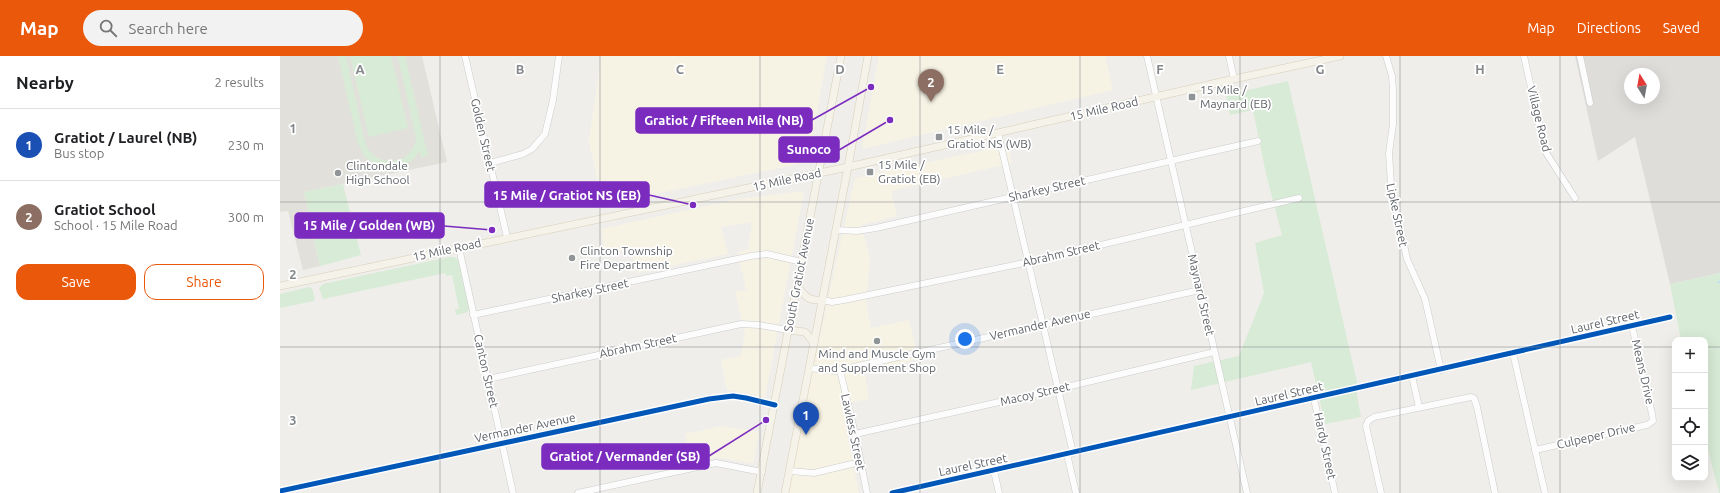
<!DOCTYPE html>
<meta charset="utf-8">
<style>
:root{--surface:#fff;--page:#f2f2f2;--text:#202124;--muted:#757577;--line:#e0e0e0;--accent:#ea580c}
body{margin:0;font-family:Ubuntu,sans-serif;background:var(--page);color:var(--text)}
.controls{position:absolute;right:12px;bottom:12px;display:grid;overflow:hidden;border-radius:8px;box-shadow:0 4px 16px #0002}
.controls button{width:36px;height:36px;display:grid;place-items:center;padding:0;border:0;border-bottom:1px solid var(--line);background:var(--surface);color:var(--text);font:20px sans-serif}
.compass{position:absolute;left:1344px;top:12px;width:36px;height:36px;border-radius:50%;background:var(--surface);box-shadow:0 4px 16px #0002;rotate:349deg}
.you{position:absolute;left:685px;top:283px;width:14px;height:14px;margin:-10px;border:3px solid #fff;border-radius:50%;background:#1a73e8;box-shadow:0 0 0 6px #1a73e833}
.badge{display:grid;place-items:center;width:26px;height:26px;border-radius:50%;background:var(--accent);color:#fff;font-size:13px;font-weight:700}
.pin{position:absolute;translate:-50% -33px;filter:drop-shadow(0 1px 2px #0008)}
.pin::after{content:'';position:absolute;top:21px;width:14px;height:12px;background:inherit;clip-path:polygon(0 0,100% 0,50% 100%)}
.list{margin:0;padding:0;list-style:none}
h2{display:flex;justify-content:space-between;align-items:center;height:52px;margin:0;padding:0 16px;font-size:17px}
h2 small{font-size:13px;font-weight:400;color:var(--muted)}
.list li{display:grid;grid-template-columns:26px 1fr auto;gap:12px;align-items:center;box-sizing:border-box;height:72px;padding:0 16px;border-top:1px solid var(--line)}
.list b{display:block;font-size:15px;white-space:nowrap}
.list p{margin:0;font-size:13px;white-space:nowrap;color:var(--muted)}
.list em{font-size:13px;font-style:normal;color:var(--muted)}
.actions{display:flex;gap:8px;padding:12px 16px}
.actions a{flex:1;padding:9px 0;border:1px solid var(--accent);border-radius:12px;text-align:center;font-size:14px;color:var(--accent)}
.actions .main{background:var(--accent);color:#fff}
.icon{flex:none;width:22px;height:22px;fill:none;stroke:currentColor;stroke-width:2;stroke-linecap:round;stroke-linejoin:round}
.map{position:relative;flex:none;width:1440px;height:437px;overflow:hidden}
header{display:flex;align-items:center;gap:24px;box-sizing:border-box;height:56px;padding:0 20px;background:var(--accent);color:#fff}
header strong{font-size:19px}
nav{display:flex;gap:22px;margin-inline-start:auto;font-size:14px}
.search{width:280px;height:36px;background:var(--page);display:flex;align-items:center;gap:10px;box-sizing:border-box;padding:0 14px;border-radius:22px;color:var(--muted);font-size:15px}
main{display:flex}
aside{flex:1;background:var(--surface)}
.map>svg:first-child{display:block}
.commercial{fill:#f7f3e4}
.industrial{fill:#dfddda;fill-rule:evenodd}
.education{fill:#e2e0da}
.green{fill:#d8ebd6}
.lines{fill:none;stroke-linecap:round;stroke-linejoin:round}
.stream{stroke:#bfe0f9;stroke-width:1.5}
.minor-casing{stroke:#cbcccc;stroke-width:7}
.major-casing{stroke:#d7ceb8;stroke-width:8}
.minor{stroke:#fdfcfc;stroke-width:6}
.major{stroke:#f4f2e9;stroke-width:7}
.cycleway-casing{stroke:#fff;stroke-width:8}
.cycleway{stroke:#0057b8;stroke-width:5}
.grid{fill:none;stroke:#84888a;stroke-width:1;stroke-opacity:0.55}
.poi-dot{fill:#919496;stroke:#fff;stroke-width:1.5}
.labels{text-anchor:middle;stroke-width:3.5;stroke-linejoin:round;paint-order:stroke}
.poi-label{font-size:12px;fill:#5f6368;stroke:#fff;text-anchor:start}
.street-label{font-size:12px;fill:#5f6368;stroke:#fff}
.grid-label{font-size:13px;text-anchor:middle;font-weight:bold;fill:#84888a;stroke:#fff;stroke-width:3.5;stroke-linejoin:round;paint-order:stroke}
.leader{fill:none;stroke:#7b2cbf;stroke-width:1.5}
.callout-dot{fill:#7b2cbf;stroke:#fff;stroke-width:1.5}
.callout{fill:#7b2cbf;stroke:#7b2cbf;stroke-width:1.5}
.callout-label{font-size:13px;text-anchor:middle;font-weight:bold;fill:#fff}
</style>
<header>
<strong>Map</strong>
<div class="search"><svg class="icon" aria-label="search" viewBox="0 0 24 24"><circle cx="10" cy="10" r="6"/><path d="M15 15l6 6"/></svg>Search here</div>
<nav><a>Map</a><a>Directions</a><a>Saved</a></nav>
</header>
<main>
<aside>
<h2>Nearby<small>2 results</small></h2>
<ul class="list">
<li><span class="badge" style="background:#1a4fb4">1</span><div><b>Gratiot / Laurel (NB)</b><p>Bus stop</p></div><em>230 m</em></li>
<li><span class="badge" style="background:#8d6e63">2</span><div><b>Gratiot School</b><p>School · 15 Mile Road</p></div><em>300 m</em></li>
</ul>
<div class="actions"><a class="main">Save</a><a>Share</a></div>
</aside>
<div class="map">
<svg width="1440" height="437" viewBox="0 0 1440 437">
<rect width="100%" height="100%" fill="#efeeea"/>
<g class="commercial">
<polygon points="321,0 547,0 528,106 323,149 309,85"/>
<polygon points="599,0 825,0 833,34 582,93"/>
<polygon points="728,89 732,107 611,135 617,160 581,169 590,202 586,248 591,272 629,264 638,303 584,316 589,343 561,348 579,437 505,437 575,122"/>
<polygon points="524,135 485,341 447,334 441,304 461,300 465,277 455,236 466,234 458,196 468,194 472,166 441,171 448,198 357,217 351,193 325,198 321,173 459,143"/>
<polygon points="442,370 479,376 473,408 437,401 412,407 405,378"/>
</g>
<path class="industrial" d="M 1295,0 L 1440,0 L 1440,217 L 1390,228 L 1355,81 L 1318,105 ZM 1350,18 L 1374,18 L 1374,42 L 1350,42 Z"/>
<polygon class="education" points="0,0 142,0 167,106 24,136 40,210 23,214 8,155 0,156"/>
<g class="green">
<path d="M 58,0 L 66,0 L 85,86 C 94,113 131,111 136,83 L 118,0 L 125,0 L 148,100 L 141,101 L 139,95 L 135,102 L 127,108 L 112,113 L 97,110 L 85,101 L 78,88 Z"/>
<polygon points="70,0 111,0 128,72 89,81"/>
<polygon points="1008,25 1077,326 1077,340 1081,361 1045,368 1031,306 911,334 914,310 959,300 984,237 975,187 1002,179 986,118 973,54 950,59 946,39"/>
<polygon points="63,128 81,199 40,210 24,136"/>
<polygon points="169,201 174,201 179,205 190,254 185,257 176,259 175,253 179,253 172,219 166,220 165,217 43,243 39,232 43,228"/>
<polygon points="1440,217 1440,437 1439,437 1425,382 1425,284 1401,284 1390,228"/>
<polygon points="29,231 32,232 35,243 34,245 0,252 0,238"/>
</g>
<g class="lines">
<polyline class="stream" points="1438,226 1440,226"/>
<g class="minor-casing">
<g id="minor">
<polyline points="185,0 227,181"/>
<polyline points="867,0 967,437"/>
<polyline points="949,0 954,23"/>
<polyline points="1106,0 1112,20 1113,34 1113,68 1109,97 1111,129 1127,203 1145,243 1161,314"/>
<polyline points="1244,0 1265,95 1295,142"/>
<polyline points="1300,0 1310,47"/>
<polyline points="718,77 793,397"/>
<polyline points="210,107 243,98 252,93 265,78 273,44 279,0"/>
<polyline points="556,174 577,175 596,172 978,85"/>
<polyline points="179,192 233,437"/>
<polyline points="543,244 552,246 564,244 749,206 1019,142"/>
<polyline points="193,259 471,200 487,198 522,206"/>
<polyline points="1233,297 1265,437"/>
<polyline points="529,312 555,315 560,314 920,234"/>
<polyline points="560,314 575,378 587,437"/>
<polyline points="1132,320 1139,351"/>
<polyline points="208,323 461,268 479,269 508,274"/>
<polyline points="1034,343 1055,437"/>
<polyline points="575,378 778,333 934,296"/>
<polyline points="1255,394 1367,369 1373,365 1372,358 1352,270"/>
<polyline points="787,398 796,437"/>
<polyline points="510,415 534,417 580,406"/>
<polyline points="714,415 719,437"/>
<polyline points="0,435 429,343 453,340 466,342 495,349"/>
<polyline points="298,437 436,407 482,416"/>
<polyline points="612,437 1390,261"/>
<polyline points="1101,437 1086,370 1088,365 1094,361 1191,341 1194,342 1197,351 1215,437"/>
</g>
</g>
<g class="major-casing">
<g id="major">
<polyline points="0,230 568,111 954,23 1060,0"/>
<path d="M 517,230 C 526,241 528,245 543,244"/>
<polyline points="508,274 525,276 534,287"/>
<polyline points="477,437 561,0"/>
<polyline points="505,437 568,111 588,0"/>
</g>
</g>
<use href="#minor" class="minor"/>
<use href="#major" class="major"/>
<g class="cycleway-casing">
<g id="cycleway">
<polyline points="0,435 429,343 453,340 466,342 495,349"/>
<polyline points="612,437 1390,261"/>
</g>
</g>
<use href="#cycleway" class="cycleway"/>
</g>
<path class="grid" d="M 160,0 L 160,437M 320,0 L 320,437M 480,0 L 480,437M 640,0 L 640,437M 800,0 L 800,437M 960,0 L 960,437M 1120,0 L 1120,437M 1280,0 L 1280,437M 0,146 L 1440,146M 0,291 L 1395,291M 1425,291 L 1440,291"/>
<g class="poi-dot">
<rect x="908" y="37" width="8" height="8" rx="2"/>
<rect x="655" y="77" width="8" height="8" rx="2"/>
<rect x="586" y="112" width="8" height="8" rx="2"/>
<circle cx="58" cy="117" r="4"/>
<circle cx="292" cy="202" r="4"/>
<circle cx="597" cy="285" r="4"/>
</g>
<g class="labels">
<g class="poi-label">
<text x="920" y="38">15 Mile /<tspan x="920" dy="14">Maynard (EB)</tspan></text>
<text x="667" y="78">15 Mile /<tspan x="667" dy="14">Gratiot NS (WB)</tspan></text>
<text x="598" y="113">15 Mile /<tspan x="598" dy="14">Gratiot (EB)</tspan></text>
<text x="66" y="114">Clintondale<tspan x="66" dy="14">High School</tspan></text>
<text x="300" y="199">Clinton Township<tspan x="300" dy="14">Fire Department</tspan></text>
<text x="597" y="302" text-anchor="middle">Mind and Muscle Gym<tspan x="597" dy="14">and Supplement Shop</tspan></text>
</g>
<g class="street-label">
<text transform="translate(824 53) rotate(-13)" y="4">15 Mile Road</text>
<text transform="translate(1259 63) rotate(76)" y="4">Village Road</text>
<text transform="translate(203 79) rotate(77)" y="4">Golden Street</text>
<text transform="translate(507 124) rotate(-12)" y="4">15 Mile Road</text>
<text transform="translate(767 133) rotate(-13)" y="4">Sharkey Street</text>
<text transform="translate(1117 159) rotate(78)" y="4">Lipke Street</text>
<text transform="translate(167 194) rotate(-12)" y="4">15 Mile Road</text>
<text transform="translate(781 198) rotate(-13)" y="4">Abrahm Street</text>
<text transform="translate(519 219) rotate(-79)" y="4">South Gratiot Avenue</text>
<text transform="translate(310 235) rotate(-12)" y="4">Sharkey Street</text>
<text transform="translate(921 239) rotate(77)" y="4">Maynard Street</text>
<text transform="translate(1325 266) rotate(-13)" y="4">Laurel Street</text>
<text transform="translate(760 269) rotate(-13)" y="4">Vermander Avenue</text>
<text transform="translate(358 290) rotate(-12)" y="4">Abrahm Street</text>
<text transform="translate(206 315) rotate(77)" y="4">Canton Street</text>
<text transform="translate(1363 316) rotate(77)" y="4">Means Drive</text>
<text transform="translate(755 338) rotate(-13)" y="4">Macoy Street</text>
<text transform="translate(1009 338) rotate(-13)" y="4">Laurel Street</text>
<text transform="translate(245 372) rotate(-12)" y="4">Vermander Avenue</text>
<text transform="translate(573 376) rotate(78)" y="4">Lawless Street</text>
<text transform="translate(1316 380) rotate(-13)" y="4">Culpeper Drive</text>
<text transform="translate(1045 390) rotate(78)" y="4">Hardy Street</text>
<text transform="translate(693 409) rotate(-12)" y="4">Laurel Street</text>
</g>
</g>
<g class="grid-label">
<text x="80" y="18">A</text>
<text x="240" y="18">B</text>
<text x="400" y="18">C</text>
<text x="560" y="18">D</text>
<text x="720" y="18">E</text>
<text x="880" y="18">F</text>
<text x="1040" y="18">G</text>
<text x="1200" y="18">H</text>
<text x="13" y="77">1</text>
<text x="13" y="223">2</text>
<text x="13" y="369">3</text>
</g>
<path class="leader" d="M591 31L532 64M610 64L559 94M413 149L369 139M212 174L164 170M486 364L429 400"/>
<g class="callout-dot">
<circle cx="591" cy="31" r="4"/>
<circle cx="610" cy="64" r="4"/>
<circle cx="413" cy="149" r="4"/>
<circle cx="212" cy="174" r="4"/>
<circle cx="486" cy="364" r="4"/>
</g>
<g class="callout">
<rect x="356" y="52" width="176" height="25" rx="4"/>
<rect x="499" y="81" width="60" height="25" rx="4"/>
<rect x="205" y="126" width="164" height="25" rx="4"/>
<rect x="15" y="157" width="149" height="25" rx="4"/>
<rect x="262" y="388" width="167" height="25" rx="4"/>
</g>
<g class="callout-label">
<text x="444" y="69">Gratiot / Fifteen Mile (NB)</text>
<text x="529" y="98">Sunoco</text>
<text x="287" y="144">15 Mile / Gratiot NS (EB)</text>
<text x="89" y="174">15 Mile / Golden (WB)</text>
<text x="345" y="405">Gratiot / Vermander (SB)</text>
</g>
</svg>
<div class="controls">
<button>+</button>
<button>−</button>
<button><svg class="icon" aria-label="locate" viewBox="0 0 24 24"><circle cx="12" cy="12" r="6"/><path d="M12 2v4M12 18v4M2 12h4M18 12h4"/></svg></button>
<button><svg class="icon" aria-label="layers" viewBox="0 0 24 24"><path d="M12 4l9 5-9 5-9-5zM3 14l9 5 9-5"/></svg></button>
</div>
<svg class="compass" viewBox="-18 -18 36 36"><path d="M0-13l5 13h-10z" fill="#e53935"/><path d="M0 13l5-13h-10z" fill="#757577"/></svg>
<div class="you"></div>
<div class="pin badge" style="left:526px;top:379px;background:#1a4fb4">1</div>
<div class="pin badge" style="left:651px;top:46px;background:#8d6e63">2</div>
</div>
</main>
